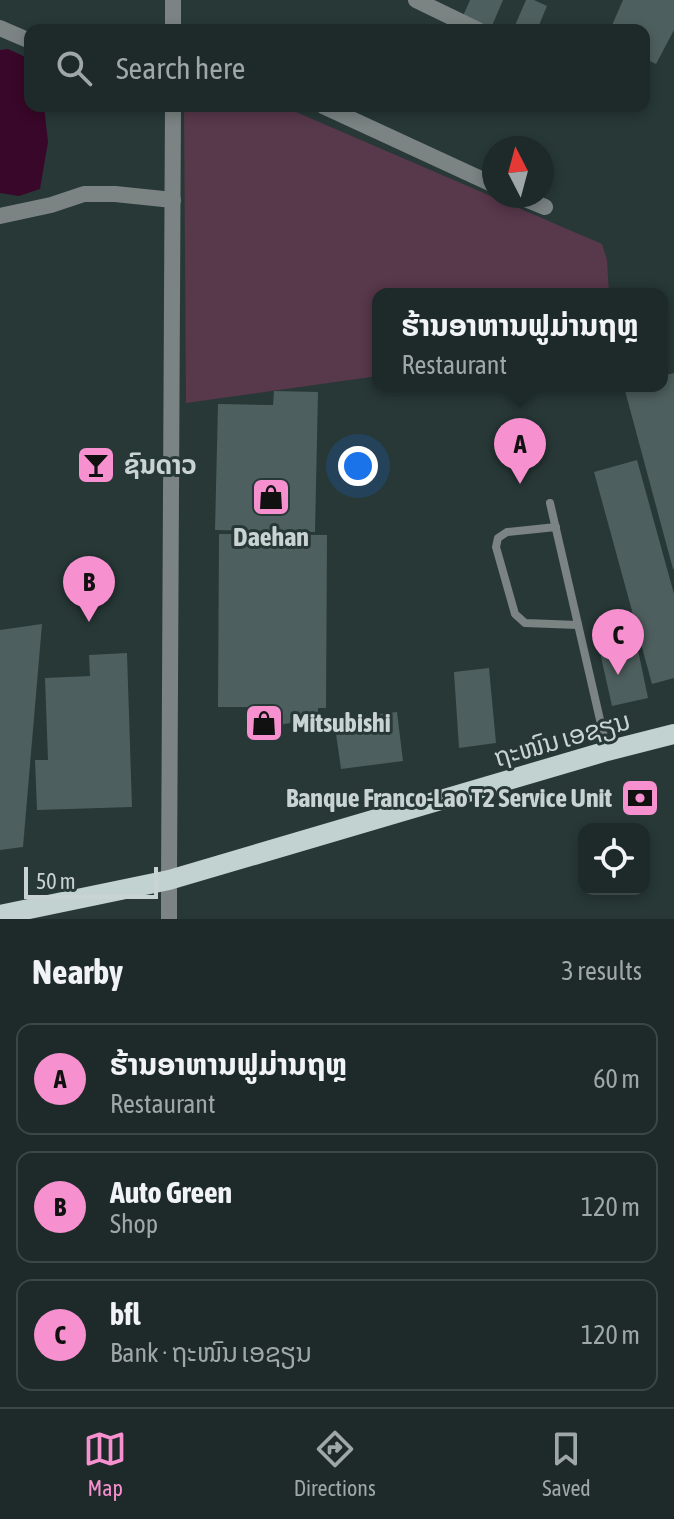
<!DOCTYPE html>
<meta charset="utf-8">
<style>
:root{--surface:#1d2a29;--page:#2a3635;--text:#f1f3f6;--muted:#a0a7a8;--line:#3b4646;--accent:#f790ce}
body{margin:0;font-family:"Asap Condensed","Noto Sans Lao",sans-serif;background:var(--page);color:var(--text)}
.controls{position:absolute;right:24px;bottom:24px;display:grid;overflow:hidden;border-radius:16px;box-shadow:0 4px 12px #0003}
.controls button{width:72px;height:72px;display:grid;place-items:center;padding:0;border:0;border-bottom:2px solid var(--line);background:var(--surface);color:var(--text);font:40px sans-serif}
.compass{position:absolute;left:482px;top:136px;width:72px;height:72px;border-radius:50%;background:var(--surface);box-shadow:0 4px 12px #0003;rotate:354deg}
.scale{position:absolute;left:24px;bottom:20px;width:134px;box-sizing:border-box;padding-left:8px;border:4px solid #c9d3d3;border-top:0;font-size:22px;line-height:28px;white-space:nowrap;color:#c9d3d3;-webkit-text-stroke:6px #273837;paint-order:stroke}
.you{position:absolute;left:358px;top:466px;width:28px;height:28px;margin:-20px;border:6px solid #fff;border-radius:50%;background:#1a73e8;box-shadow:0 0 0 12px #1a73e833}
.badge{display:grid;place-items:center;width:52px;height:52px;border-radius:50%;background:var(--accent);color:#111;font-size:26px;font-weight:700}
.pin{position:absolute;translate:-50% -66px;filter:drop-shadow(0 2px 4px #0008)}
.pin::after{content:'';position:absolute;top:42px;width:28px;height:24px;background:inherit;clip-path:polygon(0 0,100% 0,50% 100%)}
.popup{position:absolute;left:372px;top:288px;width:296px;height:104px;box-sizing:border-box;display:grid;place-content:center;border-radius:16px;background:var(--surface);filter:drop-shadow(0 2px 6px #0005);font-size:26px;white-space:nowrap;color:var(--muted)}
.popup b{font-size:30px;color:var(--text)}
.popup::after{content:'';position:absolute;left:50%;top:100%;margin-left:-16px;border:16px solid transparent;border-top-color:var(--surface)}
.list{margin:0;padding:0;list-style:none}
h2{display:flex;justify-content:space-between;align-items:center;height:104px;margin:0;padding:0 32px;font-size:34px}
h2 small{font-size:26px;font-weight:400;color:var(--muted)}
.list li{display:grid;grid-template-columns:52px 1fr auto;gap:24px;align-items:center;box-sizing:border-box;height:112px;margin:0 16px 16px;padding:0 16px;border:2px solid var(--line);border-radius:16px}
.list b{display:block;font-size:30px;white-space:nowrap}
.list p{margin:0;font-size:26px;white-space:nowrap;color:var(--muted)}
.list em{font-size:26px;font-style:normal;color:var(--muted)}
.icon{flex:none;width:44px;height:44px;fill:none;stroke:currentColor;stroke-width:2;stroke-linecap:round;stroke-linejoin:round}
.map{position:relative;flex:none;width:674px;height:919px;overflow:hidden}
.search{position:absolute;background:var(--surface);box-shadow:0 4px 12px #0003;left:24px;right:24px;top:24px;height:88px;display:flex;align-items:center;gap:20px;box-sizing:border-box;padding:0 28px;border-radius:16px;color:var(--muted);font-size:30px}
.sheet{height:488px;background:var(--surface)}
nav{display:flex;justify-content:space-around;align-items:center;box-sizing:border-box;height:112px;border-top:2px solid var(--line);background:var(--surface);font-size:22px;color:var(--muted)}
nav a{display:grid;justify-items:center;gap:4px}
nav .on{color:var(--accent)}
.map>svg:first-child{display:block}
.green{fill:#58384b}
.water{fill:#390729}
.building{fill:#4d5f5e}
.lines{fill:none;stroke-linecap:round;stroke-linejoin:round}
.service{stroke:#7b8383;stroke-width:8}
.minor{stroke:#7b8383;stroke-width:16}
.tertiary{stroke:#7b8383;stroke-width:16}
.primary{stroke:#c1d2d1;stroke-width:20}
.labels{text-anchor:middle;stroke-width:6;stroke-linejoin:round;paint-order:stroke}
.poi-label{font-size:26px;font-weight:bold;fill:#c9d3d3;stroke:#273837;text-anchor:start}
.street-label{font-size:26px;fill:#c9d3d3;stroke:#273837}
</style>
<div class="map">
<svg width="674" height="919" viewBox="0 0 674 919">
<rect width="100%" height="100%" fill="#273837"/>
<polygon class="green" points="184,106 282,106 602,244 607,260 609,294 378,294 378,376 186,403"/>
<polygon class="water" points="8,49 30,59 30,106 44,106 48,142 40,189 19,196 0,193 0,50"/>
<g class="building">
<polygon points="470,0 503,0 491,28 463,16"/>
<polygon points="526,0 534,0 547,6 537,30 513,30"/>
<polygon points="623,0 674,0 674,30 656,64 644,58 644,30 610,30"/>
<polygon points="674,373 674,569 673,569 624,387 662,386 662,376"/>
<polygon points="274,391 318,392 315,532 215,530 218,404 273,405"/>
<polygon points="637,460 674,594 674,678 652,684 594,472"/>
<polygon points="219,534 327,535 326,708 318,708 318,718 251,730 249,707 218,707"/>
<polygon points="42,624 23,847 0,850 0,630"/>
<polygon points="634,631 648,698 612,706 597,639"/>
<polygon points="127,653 132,807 37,810 35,760 48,760 45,678 90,676 89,655"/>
<polygon points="489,668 496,743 459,748 454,672"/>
<polygon points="397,712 403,761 341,769 334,720"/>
</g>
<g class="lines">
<g class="service">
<polyline points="550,503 607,750"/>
<polyline points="556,527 507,532 498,538 496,547 515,614 525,623 578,625"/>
</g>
<g class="minor">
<polyline points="416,0 478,30"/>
<polyline points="0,28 30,41"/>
<polyline points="323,106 494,185"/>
<polyline points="518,196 545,207"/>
<polyline points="0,216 51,205 84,194 115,194 173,200"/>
<polyline points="169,919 169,880"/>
</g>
<g class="tertiary">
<polyline points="173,30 173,0"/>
<polyline points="169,880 173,106"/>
</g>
<polyline class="primary" points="0,915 169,880 607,751 674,734"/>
</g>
<defs>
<g id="bar-square" transform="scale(2)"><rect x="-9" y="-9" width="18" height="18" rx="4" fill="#f790ce" stroke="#273837"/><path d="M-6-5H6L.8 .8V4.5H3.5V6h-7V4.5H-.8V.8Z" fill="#111"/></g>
<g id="shop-square" transform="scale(2)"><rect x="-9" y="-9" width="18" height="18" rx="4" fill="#f790ce" stroke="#273837"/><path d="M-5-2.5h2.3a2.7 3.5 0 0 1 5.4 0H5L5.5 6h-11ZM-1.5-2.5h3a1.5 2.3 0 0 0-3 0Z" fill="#111"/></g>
<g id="bank-square" transform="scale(2)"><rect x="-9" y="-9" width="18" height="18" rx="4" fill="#f790ce" stroke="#273837"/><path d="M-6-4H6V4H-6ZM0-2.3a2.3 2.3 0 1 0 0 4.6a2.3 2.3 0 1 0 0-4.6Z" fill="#111"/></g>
</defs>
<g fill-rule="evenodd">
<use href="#bar-square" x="96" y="465"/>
<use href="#shop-square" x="271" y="497"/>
<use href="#shop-square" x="264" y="723"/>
<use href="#bank-square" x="640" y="798"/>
</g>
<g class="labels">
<g class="poi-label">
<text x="124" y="474">ຊົນດາວ</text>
<text x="271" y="546" text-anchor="middle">Daehan</text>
<text x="292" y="732">Mitsubishi</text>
<text x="612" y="807" text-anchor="end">Banque Franco-Lao T2 Service Unit</text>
</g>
<g class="street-label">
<text transform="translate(562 739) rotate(-16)" y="9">ຖະໜົນ ເອຊຽນ</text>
</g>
</g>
</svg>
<div class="controls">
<button><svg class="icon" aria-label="locate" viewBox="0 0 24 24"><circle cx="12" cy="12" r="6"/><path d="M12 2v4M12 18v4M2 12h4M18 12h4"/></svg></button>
</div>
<svg class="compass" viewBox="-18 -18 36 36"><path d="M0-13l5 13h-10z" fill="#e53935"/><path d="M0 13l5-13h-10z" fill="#a0a7a8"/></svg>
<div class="scale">50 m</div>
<div class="you"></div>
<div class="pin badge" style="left:520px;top:484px">A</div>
<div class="popup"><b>ຮ້ານອາຫານຟູມ່ານຖຫຼ</b>Restaurant</div>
<div class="pin badge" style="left:89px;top:622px">B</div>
<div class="pin badge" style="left:618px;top:675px">C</div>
<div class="search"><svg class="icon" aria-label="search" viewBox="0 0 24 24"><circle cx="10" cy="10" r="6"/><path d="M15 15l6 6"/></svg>Search here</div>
</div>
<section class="sheet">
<h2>Nearby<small>3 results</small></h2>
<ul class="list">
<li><span class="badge">A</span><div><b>ຮ້ານອາຫານຟູມ່ານຖຫຼ</b><p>Restaurant</p></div><em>60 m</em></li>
<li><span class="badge">B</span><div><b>Auto Green</b><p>Shop</p></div><em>120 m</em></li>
<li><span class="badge">C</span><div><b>bfl</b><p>Bank · ຖະໜົນ ເອຊຽນ</p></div><em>120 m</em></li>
</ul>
</section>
<nav>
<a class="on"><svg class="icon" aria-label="map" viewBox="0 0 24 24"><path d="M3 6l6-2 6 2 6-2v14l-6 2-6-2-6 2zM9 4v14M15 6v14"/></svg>Map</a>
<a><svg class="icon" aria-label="directions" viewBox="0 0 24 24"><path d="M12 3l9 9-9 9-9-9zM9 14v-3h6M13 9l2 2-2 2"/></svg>Directions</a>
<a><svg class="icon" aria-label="saved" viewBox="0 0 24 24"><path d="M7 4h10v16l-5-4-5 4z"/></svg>Saved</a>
</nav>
